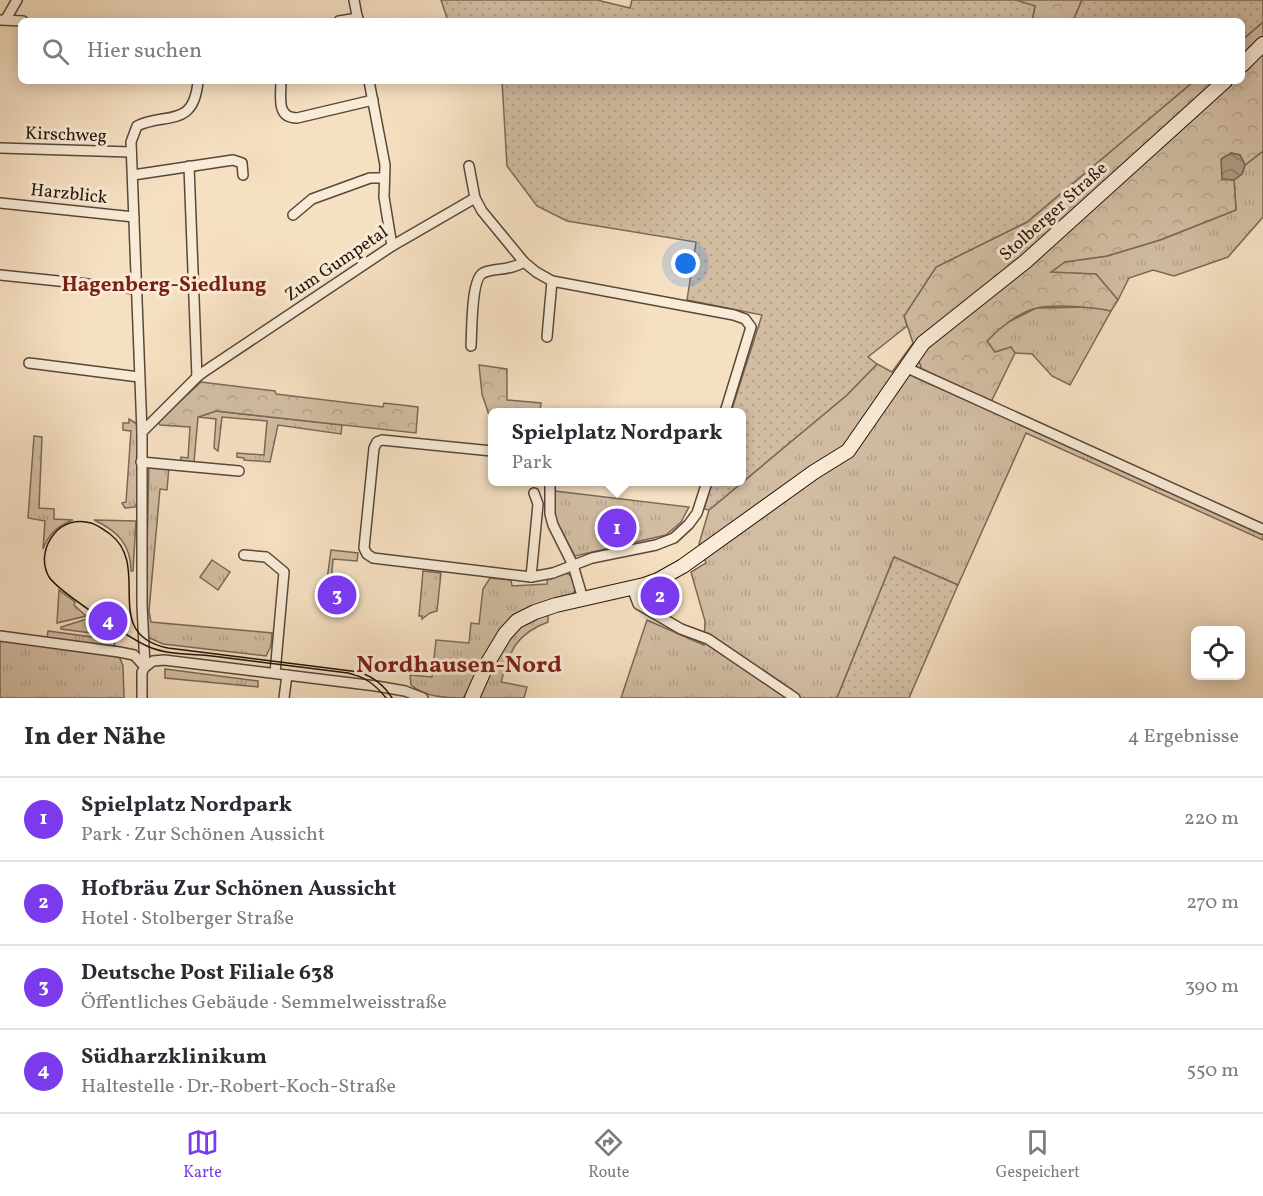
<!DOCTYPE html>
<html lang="de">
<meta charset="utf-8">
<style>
:root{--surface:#fff;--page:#f7f7f7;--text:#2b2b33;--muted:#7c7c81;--line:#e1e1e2;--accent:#7c3aed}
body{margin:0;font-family:Vollkorn,serif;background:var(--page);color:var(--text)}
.controls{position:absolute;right:18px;bottom:18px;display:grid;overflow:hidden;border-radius:9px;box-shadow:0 3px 15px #0003}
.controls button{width:54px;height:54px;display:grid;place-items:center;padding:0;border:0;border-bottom:2px solid var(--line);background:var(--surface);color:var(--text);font:30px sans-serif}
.you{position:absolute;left:686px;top:264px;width:21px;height:21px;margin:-15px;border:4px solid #fff;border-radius:50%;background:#1a73e8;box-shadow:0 0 0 9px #1a73e833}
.badge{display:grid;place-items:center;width:39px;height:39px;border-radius:50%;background:var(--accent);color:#fff;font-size:20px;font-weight:700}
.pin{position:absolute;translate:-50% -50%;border:3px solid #fff;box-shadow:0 2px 6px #0006}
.popup{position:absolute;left:488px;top:408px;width:258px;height:78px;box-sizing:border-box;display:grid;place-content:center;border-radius:9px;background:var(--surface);filter:drop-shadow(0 2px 4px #0005);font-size:20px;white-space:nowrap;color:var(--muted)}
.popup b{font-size:22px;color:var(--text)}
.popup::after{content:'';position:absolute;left:50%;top:100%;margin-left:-12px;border:12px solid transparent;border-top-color:var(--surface)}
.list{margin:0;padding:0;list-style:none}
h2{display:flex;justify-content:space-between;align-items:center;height:78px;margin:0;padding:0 24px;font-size:26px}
h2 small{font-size:20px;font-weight:400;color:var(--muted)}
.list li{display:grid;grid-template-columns:39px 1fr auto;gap:18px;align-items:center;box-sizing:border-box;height:84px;padding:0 24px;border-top:2px solid var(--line)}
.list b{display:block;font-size:22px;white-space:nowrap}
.list p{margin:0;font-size:20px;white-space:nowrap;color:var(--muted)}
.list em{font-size:20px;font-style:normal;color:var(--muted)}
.icon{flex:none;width:33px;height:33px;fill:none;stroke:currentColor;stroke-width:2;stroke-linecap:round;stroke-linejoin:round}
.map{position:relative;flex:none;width:1263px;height:698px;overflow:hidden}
.search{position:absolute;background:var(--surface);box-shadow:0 3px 15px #0003;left:18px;right:18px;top:18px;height:66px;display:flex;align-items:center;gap:15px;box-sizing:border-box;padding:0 21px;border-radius:9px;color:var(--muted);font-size:22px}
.sheet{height:414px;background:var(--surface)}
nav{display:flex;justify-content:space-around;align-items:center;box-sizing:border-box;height:84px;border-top:2px solid var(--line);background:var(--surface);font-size:16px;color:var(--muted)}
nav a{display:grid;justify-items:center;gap:3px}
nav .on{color:var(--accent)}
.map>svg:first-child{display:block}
.grass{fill:url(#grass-tufts);stroke:#7a6957;stroke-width:1.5}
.forest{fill:url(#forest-crowns);stroke:#7a6957;stroke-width:1.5}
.garden{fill:url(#garden-dots);stroke:#7a6957;stroke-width:1.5}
.water{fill:url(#water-waves);stroke:#766554;stroke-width:1.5}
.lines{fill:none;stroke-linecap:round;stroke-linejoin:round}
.minor-casing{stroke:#584839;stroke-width:12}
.secondary-casing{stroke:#23150b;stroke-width:16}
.minor{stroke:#f9ebd7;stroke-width:9}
.secondary{stroke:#f9ebd7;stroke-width:14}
.tram{stroke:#23150b;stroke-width:1.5}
.labels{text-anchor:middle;stroke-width:6;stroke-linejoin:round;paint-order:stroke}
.street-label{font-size:18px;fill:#23150b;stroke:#f9ebd7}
.quarter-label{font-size:21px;font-weight:bold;fill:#7a1f14;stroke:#f9ebd7}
.district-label{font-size:24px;font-weight:bold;fill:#7a1f14;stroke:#f9ebd7}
</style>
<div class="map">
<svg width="1263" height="698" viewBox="0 0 1263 698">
<defs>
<pattern id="grass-tufts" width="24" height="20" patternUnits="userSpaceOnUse" patternTransform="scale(1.5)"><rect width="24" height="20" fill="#d2bda3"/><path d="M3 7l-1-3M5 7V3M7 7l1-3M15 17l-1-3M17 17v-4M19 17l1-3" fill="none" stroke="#b4a28b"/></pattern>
<pattern id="forest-crowns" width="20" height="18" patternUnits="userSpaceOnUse" patternTransform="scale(1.5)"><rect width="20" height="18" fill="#d2bda3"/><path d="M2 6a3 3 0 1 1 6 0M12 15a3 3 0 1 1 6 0" fill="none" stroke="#b4a28b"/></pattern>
<pattern id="garden-dots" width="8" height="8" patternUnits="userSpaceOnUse" patternTransform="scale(1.5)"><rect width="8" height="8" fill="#d2bda3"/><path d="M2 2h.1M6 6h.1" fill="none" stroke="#b4a28b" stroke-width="1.8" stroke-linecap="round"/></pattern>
<pattern id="water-waves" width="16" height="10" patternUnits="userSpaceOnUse" patternTransform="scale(1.5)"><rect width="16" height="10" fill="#ae9b84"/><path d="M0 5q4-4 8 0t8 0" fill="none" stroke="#8d7d6a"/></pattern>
</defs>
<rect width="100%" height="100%" fill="#f6e0c2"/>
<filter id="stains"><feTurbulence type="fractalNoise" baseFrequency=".00333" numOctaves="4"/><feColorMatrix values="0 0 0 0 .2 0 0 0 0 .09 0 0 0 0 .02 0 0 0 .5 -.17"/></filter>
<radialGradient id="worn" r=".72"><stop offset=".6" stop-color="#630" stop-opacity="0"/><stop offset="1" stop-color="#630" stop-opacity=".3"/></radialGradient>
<g class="grass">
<polygon points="1263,151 1263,217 1228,257 1174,276 1153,270 1129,278 1118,300 1096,274 1050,273 1065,262 1107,256 1160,240 1236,210 1234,180 1242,174 1245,165"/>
<polygon points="1094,307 1111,311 1070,385 1052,376 1032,354 1015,353 1011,348 995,353 987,341 1001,326 1036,308"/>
<polygon points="913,343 923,370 1263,526 1263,540 1026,433 958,585 894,557 837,698 621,698 647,620 704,645 705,621 691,572 706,563 699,544 709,510 847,395 877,364 892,372"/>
<polygon points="216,411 342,425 341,434 278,425 270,462 244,460 244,458 237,457 237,453 264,455 267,421 222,417 218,451 214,448 216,419 198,417"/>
<polygon points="129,419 137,424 137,502 135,507 125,508 122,503 126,502 131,431 123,430 123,423 129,423"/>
<path d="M 34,436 L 42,437 L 39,508 L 54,509 L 54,519 L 73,520 C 58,526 49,533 43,549 L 45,521 L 28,518 Z"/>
<polygon points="149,465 169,467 167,490 160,489 149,611 151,622 272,633 271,646 266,656 163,644 145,636"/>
<polygon points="555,491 689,507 681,522 666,535 575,556 554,517"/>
<path d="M 94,520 L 136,521 L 133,571 L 131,571 C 131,545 118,531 94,520 Z"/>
<polygon points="331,550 358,553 357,561 333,559 330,595 333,596 332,610 323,609"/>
<polygon points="212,560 230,572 218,590 200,577"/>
<polygon points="423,571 441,573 437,611 430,613 422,619 422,616 419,616"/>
<path d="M 561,573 C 577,573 580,587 570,597 L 523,612 L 463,698 C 446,698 425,697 411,685 L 410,675 L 432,677 L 436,640 L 469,643 L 471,623 L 479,624 L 483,589 L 490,578 L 511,580 L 512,586 L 547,584 L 548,576 Z"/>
<polygon points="59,590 75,602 74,605 86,616 57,623"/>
<path d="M 548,613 L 548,622 C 516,634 510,650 501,682 L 527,687 L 524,698 L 479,698 L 498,652 L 520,626 Z"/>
<polygon points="90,618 114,634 114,636 61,629 61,627"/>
<polygon points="48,631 114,640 115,647 47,638"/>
<polygon points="0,640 119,656 123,666 124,698 0,698"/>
<polygon points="165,669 258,681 258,687 165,678"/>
</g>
<g class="forest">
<polygon points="1019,0 1082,0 1073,21 1032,21 1035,6 1017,2"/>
<path d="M 1263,22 L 1263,151 L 1245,165 L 1240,155 L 1231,153 L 1222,179 L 1234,180 L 1236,210 L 1160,240 L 1107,256 L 1065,262 L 1051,272 L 1096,274 L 1118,300 L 1111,311 C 1094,307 1054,304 1037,308 C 1019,312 999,328 987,341 L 995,352 L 1011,347 L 1015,353 L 991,402 L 922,370 L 904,316 L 936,267 L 1027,222 L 1194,81 L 1242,81 L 1242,40 Z"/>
<polygon points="479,365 507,369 507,400 541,403 540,412 492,412 492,424 482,394"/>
<polygon points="201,382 275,391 276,394 383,407 384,403 418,407 416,433 216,411 198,417 194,462 181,461 181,457 188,458 190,427 160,425 158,422"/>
</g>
<g class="garden">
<polygon points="441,0 597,0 630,8 632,0 1016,0 1035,6 1032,21 448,21"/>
<polygon points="1082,0 1263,0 1263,22 1242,40 1242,21 1073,21"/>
<polygon points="502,81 1194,81 1027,222 936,267 904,316 907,326 868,357 877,364 847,395 709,510 704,509 712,482 742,482 742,412 731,412 762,315 687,300 696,242 567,221 537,206 507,166"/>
<polygon points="894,557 958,585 909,698 837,698"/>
</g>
<polygon class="water" points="1231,153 1240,155 1245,165 1242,174 1234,180 1222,179 1221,159"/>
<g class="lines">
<g class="minor-casing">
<g id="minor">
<polyline points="354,0 358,21"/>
<polyline points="6,19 17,0"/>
<polyline points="0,20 23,21"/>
<polyline points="339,21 358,18"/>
<path d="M 281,81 C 281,97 276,118 297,118 L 373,100"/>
<polyline points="369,81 385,165 384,197 392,246"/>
<polyline points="0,148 131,152"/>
<polyline points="189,166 197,377"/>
<polyline points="469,166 475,198 482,211 524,262 536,272 552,281 734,315 745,319 751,327 725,412"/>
<polyline points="133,175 233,160 242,163 243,175"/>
<polyline points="0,203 134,217"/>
<polyline points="293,215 312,199 370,178 384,178"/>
<polyline points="0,275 136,289"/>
<polyline points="547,337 552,281"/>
<path d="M 471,346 C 472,331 471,279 483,273 C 496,267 507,272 524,262"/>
<polyline points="29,363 139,377"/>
<polyline points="905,367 1262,529"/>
<polyline points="142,432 197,377 205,371 392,246 475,198"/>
<polyline points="492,451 382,440 377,442 374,448 364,548 367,554 373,558 531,577 553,573 592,558 656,545 674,538 689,524 697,513 707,482"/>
<polyline points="141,462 239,471"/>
<polyline points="550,482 550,514 553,525 573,565 583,599"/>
<polyline points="244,555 266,557 284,572 275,673"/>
<polyline points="531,577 538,504 534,493"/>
<polyline points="632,588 638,604 681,629 708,639 795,698"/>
<polyline points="0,636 119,652 134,655 145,667"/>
<polyline points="145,667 153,661 164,660 376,686 405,691 423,698"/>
<path d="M 142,698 L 142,672 L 145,667 L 142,605 L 142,432 L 131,142 L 137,126 C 165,112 194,129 198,81"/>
<polyline points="284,698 287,675"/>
</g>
</g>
<g class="secondary-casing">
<g id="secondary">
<polyline points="1242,65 1263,44"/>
<polyline points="472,698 487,664 505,634 517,621 535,612 556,605 644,585 658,580 683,566 814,472 848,451 923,343 1025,262 1225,81"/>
</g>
</g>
<use href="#minor" class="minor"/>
<use href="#secondary" class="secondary"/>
<path class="tram" d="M 386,698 C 375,684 365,677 348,673 C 303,667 257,662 212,656 C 193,654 168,655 149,647 C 131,639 59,592 49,577 C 41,563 44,546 54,534 C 63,523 77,519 91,523 C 98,525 104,530 110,534 C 153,567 99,634 168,648 L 359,672 C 374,677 384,685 392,698"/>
</g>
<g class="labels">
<g class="street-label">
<text transform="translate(66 134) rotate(2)" y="6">Kirschweg</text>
<text transform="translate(69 193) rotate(6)" y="6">Harzblick</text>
<text transform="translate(1053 211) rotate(-42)" y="6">Stolberger Straße</text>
<text transform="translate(336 263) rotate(-34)" y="6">Zum Gumpetal</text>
</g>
<g class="quarter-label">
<text x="164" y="291">Hagenberg-Siedlung</text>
</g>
<g class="district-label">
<text x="459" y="672">Nordhausen-Nord</text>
</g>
</g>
<rect width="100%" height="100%" filter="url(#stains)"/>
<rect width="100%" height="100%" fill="url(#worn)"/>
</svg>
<div class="controls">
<button><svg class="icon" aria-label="locate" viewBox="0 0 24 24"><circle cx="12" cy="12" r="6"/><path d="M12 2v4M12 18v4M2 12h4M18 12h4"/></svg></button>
</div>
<div class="you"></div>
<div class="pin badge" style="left:617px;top:528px">1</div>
<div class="popup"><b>Spielplatz Nordpark</b>Park</div>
<div class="pin badge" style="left:660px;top:596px">2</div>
<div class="pin badge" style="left:337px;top:595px">3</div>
<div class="pin badge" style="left:108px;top:621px">4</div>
<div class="search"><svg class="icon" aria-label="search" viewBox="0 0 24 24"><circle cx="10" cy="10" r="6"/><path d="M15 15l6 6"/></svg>Hier suchen</div>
</div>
<section class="sheet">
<h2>In der Nähe<small>4 Ergebnisse</small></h2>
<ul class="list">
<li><span class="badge">1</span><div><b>Spielplatz Nordpark</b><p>Park · Zur Schönen Aussicht</p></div><em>220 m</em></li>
<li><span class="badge">2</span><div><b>Hofbräu Zur Schönen Aussicht</b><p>Hotel · Stolberger Straße</p></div><em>270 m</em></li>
<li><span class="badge">3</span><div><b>Deutsche Post Filiale 638</b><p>Öffentliches Gebäude · Semmelweisstraße</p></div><em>390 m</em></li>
<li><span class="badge">4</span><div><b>Südharzklinikum</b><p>Haltestelle · Dr.-Robert-Koch-Straße</p></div><em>550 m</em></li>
</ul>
</section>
<nav>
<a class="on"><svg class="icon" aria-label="map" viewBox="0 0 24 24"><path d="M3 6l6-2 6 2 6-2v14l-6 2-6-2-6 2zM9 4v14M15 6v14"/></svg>Karte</a>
<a><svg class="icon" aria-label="directions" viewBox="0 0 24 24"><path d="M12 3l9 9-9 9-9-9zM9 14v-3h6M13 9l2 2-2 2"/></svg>Route</a>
<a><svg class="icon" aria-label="saved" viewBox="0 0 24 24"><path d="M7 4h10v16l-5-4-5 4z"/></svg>Gespeichert</a>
</nav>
